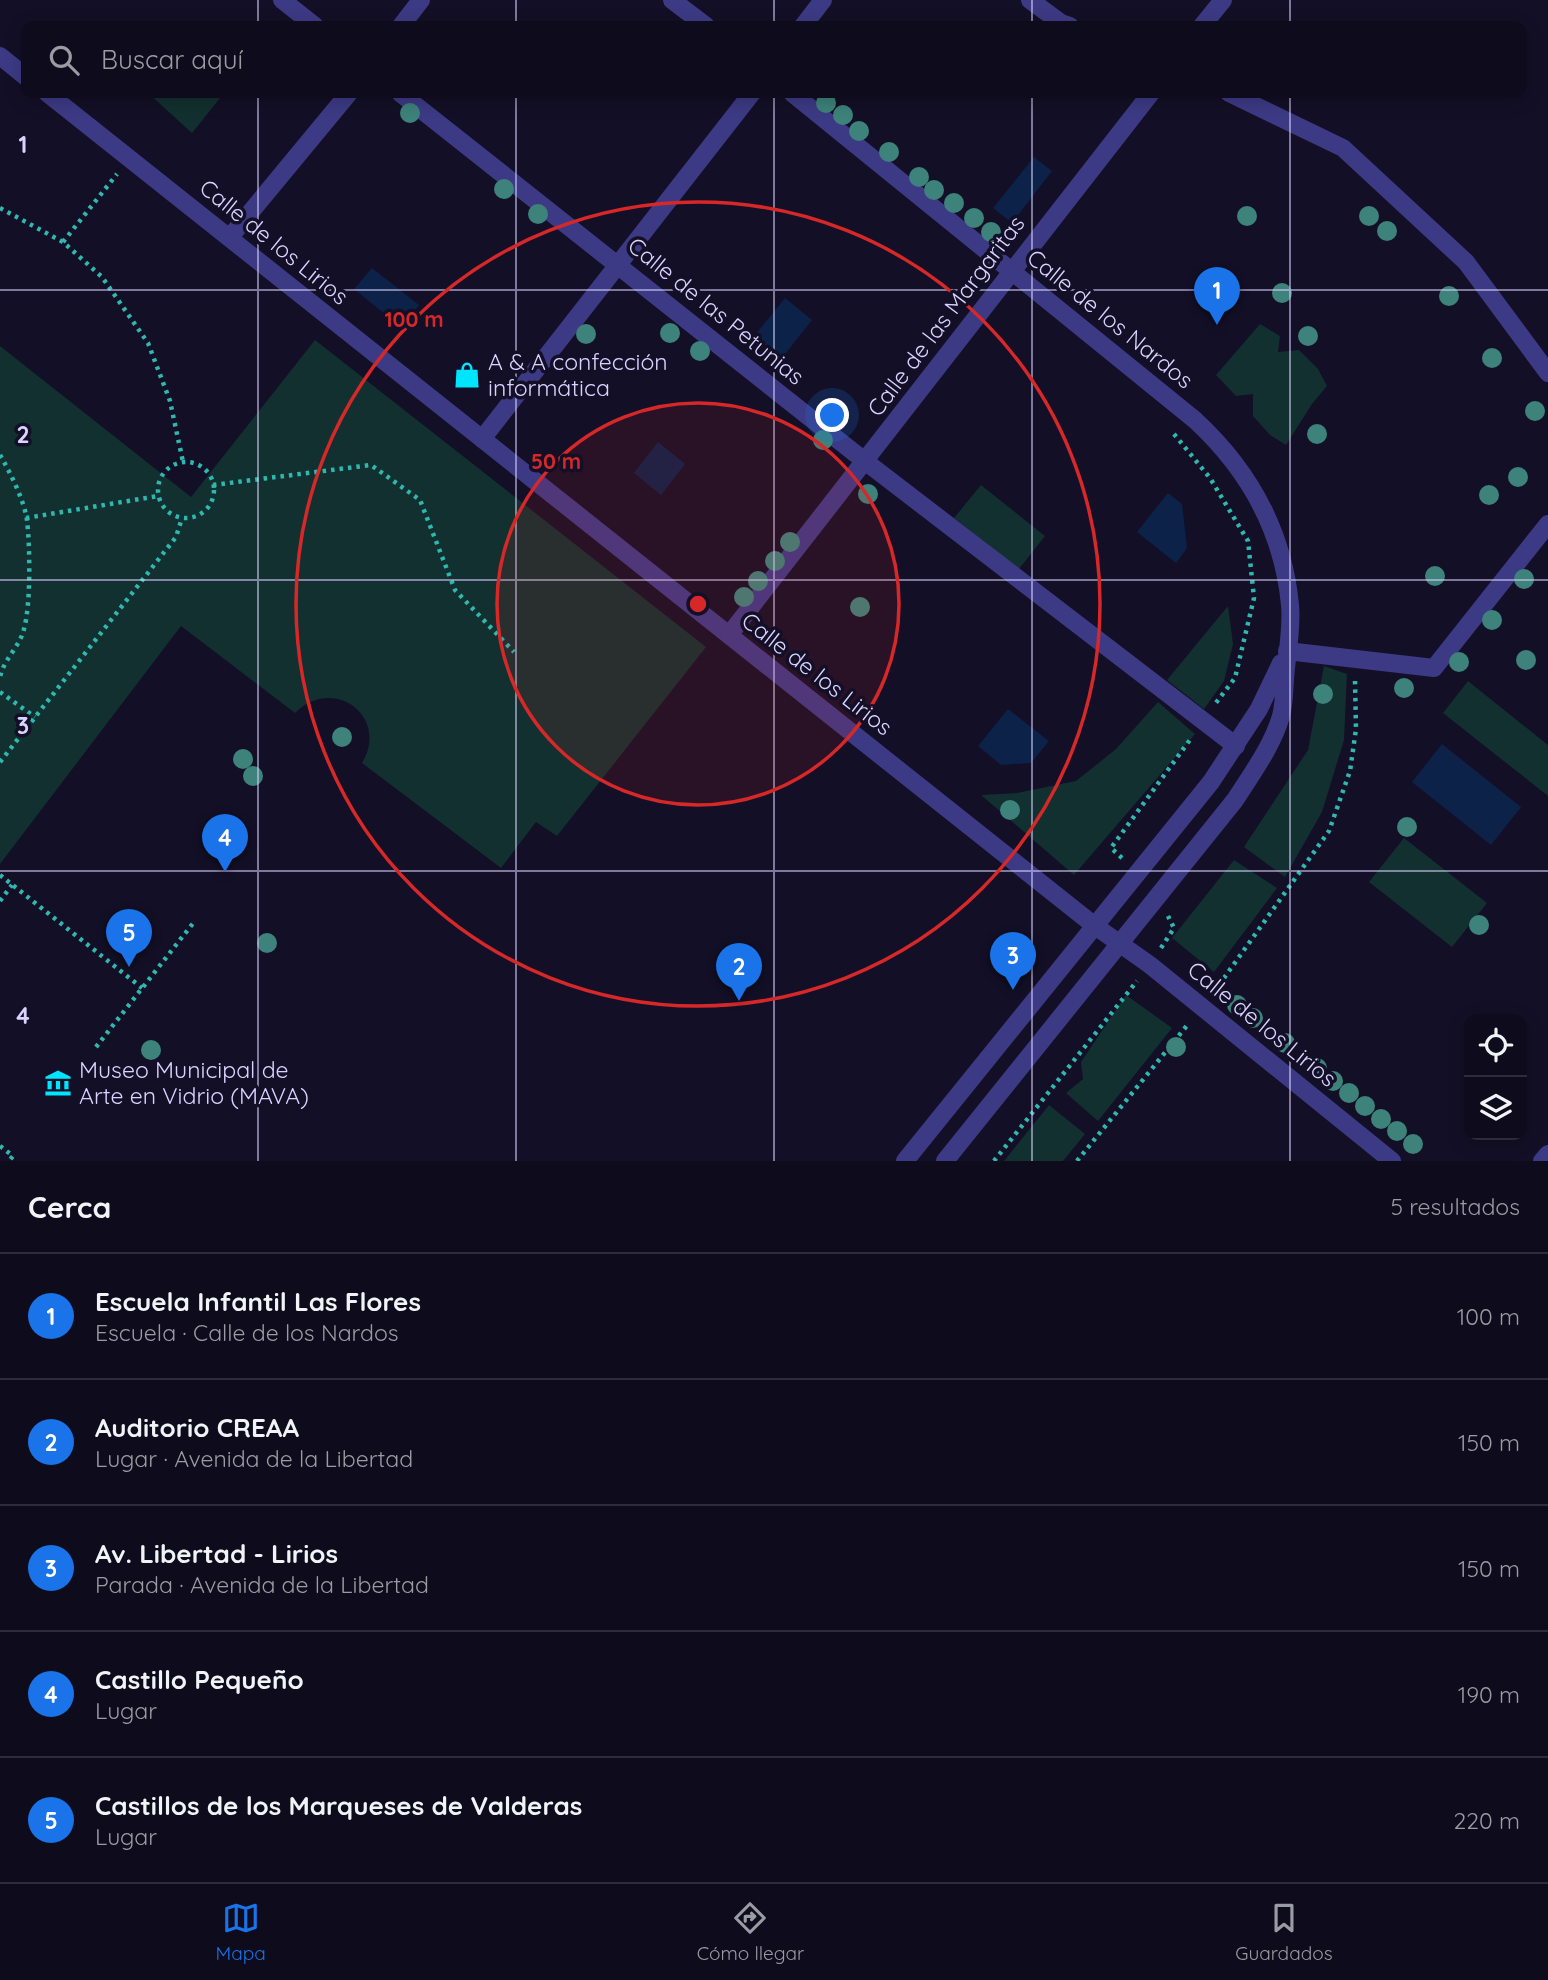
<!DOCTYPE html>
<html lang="es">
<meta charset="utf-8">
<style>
:root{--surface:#0e0b1c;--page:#171425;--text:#f1f3f6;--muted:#9b9ba3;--line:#2e2b3b;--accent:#1a73e8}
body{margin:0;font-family:Quicksand,sans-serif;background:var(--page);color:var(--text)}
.controls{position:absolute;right:21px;bottom:21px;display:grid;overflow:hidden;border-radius:14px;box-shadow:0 4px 18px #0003}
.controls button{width:63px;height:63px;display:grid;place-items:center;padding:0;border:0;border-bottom:2px solid var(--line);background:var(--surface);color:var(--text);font:35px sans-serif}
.you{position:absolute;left:833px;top:416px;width:24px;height:24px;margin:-18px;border:5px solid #fff;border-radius:50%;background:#1a73e8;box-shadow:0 0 0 10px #1a73e833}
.badge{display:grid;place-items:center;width:46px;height:46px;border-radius:50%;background:var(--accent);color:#fff;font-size:23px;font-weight:700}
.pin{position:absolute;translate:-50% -58px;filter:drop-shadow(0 2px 4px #0008)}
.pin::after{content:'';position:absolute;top:37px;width:24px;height:21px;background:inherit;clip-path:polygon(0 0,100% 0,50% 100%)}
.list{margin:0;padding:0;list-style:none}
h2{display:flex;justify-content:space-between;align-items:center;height:91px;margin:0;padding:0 28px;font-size:30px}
h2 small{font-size:23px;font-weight:400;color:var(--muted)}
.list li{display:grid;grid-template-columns:46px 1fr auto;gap:21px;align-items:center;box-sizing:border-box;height:126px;padding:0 28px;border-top:2px solid var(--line)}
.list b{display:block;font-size:26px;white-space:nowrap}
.list p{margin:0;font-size:23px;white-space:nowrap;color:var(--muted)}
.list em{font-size:23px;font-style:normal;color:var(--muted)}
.icon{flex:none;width:38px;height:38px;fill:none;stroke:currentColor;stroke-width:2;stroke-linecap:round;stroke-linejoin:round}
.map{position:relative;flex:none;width:1548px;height:1161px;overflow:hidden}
.search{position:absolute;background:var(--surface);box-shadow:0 4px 18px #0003;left:21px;right:21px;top:21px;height:77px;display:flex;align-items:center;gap:18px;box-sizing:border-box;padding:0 24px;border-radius:14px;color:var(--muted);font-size:26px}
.sheet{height:721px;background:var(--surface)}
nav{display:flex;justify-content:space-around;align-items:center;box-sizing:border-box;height:98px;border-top:2px solid var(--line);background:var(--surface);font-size:19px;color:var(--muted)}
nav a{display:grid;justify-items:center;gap:4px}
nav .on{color:var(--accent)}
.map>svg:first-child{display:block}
.green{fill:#12302f}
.water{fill:#0c2248}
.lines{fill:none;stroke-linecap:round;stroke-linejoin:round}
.path{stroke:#2fb8b0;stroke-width:4.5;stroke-dasharray:3.5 5;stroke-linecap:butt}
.street{stroke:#3d3a85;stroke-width:18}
.tree{fill:#3d827b}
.grid{fill:none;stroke:#d9d4ff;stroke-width:2;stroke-opacity:0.55}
.ring{fill:none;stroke:#d62828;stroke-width:3.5}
.labels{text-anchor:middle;stroke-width:7;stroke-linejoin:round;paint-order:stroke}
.street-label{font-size:23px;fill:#d9d4ff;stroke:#130f26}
.poi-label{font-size:23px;fill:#d9d4ff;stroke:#130f26;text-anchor:start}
.grid-label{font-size:23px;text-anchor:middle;font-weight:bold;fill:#d9d4ff;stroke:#130f26;stroke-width:7;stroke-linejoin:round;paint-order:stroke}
.centre{fill:#d62828;stroke:#130f26;stroke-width:3.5}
.ring-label{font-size:21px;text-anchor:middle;font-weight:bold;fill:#d62828;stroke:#130f26;stroke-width:7;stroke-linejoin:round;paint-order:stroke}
</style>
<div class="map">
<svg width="1548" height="1161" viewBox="0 0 1548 1161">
<rect width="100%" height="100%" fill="#130f26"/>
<g class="green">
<polygon points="148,93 224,93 192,133"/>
<polygon points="1260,324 1280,336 1278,352 1299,350 1318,369 1327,386 1312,404 1286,445 1270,435 1253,416 1253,394 1236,396 1216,375"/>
<path d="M 315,340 L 706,647 L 557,836 L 536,822 L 501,868 L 362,763 C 390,716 333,675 295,713 L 181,626 L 0,864 L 0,346 L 191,497 Z"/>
<polygon points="981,485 1045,536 1019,569 954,518"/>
<polygon points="1228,606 1233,644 1224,681 1204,709 1167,680"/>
<polygon points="1324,666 1347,674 1344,740 1322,812 1285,877 1244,847 1308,750"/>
<polygon points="1468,681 1548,745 1548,796 1443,713"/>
<polygon points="1158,702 1195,734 1074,875 981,795 1017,793 1076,781 1116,749"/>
<polygon points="1404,838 1487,903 1452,947 1369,882"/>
<polygon points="1234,860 1277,888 1214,972 1172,938"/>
<polygon points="1126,995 1172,1028 1098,1121 1066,1093 1083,1079 1081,1062"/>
<polygon points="1049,1105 1085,1134 1063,1161 1004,1161"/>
</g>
<g class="water">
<polygon points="1034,157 1052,171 1012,223 993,208"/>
<polygon points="372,268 419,305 401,327 354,289"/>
<polygon points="785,298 812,320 775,367 747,345"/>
<polygon points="658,442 685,464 661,495 634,473"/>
<polygon points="1168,493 1182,504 1187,548 1176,563 1137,532"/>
<polygon points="1008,709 1049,741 1031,763 1001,765 978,746"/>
<polygon points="1442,744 1521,807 1491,845 1412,782"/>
</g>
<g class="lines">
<g class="path">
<polyline points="0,208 63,242 102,277 148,343 170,401 183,462"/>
<polyline points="63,242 117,174"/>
<polyline points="1174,434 1210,478 1248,541 1254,598 1235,678 1215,704"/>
<path d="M 0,455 C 10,472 24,500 27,520 C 30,546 31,604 24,629 C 20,646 4,659 0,677"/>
<circle cx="186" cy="490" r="28"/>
<polyline points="213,485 371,465 420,500 455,590 514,652"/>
<polyline points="26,518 158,496"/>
<polyline points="0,692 35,717"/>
<polyline points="0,762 176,537 182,518"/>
<polyline points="1122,858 1111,848 1192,737"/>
<polyline points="0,875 142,988"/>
<polyline points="0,901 12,885"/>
<polyline points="1161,948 1174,928 1168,916"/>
<polyline points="1214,992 1329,831 1350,771 1356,729 1355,681"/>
<polyline points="96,1047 194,922"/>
<polyline points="0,1146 13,1156 9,1161"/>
<polyline points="994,1161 1137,981"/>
<polyline points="1077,1161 1189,1023"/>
</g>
<g class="street">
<polyline points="282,0 315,26"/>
<polyline points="672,0 706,26"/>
<polyline points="1030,0 1061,23 1070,26"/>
<polyline points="401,26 421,0"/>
<polyline points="803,26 823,0"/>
<polyline points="1202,26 1223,0"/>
<polyline points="0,56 26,77"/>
<polyline points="47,93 1095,926 1150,965 1392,1161"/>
<polyline points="400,93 866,462 1236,746"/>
<path d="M 792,93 L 1195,420 C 1249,470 1283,530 1290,605 C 1292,625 1288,648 1286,668 C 1284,684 1285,701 1281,716 C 1273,745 1251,775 1235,800 L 945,1161"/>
<polyline points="1229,93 1343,148 1466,262 1548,373"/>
<polyline points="230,237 349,93"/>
<polyline points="482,439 752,93"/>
<polyline points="729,635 1151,93"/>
<polyline points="1287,651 1434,668 1548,524"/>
<polyline points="905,1161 1211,782 1259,709 1281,663"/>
<polyline points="1542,1161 1548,1154"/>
</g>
</g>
<g class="tree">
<circle cx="826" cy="103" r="10"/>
<circle cx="410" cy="113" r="10"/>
<circle cx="843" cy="115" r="10"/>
<circle cx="859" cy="131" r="10"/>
<circle cx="889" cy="152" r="10"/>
<circle cx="919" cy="177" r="10"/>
<circle cx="504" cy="189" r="10"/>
<circle cx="934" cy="190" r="10"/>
<circle cx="954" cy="203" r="10"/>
<circle cx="538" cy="214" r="10"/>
<circle cx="1247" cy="216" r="10"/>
<circle cx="1369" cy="216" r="10"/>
<circle cx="974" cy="218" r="10"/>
<circle cx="1387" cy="231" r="10"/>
<circle cx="991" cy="232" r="10"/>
<circle cx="1282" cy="293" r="10"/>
<circle cx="1449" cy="296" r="10"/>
<circle cx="670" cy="333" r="10"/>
<circle cx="586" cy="334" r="10"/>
<circle cx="1308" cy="336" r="10"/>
<circle cx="700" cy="351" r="10"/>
<circle cx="1492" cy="358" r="10"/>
<circle cx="1535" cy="411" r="10"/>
<circle cx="1317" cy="434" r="10"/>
<circle cx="823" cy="440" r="10"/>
<circle cx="1518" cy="477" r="10"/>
<circle cx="868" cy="494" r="10"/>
<circle cx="1489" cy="495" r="10"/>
<circle cx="790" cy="542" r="10"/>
<circle cx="775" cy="561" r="10"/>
<circle cx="1435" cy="576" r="10"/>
<circle cx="1524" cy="579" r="10"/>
<circle cx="758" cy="581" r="10"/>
<circle cx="744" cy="597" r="10"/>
<circle cx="860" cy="607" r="10"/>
<circle cx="1492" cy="620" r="10"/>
<circle cx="1526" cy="660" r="10"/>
<circle cx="1459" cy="662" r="10"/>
<circle cx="1404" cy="688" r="10"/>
<circle cx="1323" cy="694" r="10"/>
<circle cx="342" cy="737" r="10"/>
<circle cx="243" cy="759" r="10"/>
<circle cx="253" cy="776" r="10"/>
<circle cx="1010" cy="810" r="10"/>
<circle cx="1407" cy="827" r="10"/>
<circle cx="1479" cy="925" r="10"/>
<circle cx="267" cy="943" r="10"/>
<circle cx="1237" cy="1005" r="10"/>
<circle cx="1253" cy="1018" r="10"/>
<circle cx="1285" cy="1043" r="10"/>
<circle cx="1176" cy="1047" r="10"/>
<circle cx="151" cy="1050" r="10"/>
<circle cx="1317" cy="1068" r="10"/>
<circle cx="1333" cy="1081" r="10"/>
<circle cx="1349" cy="1093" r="10"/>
<circle cx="1365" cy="1106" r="10"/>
<circle cx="1381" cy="1119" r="10"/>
<circle cx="1397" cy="1131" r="10"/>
<circle cx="1413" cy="1144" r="10"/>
</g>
<path class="grid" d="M 258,0 L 258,26M 516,0 L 516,26M 774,0 L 774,26M 1032,0 L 1032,26M 1290,0 L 1290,26M 258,93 L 258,1161M 516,93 L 516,1161M 774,93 L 774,1161M 1032,93 L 1032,1161M 1290,93 L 1290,1161M 0,290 L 1548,290M 0,580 L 1548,580M 0,871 L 1548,871"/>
<circle cx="698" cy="604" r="201" fill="#d62828" fill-opacity=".12"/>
<g class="ring">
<circle cx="698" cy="604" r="201"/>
<circle cx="698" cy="604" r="402"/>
</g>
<defs>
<g id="shop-bare" transform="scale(2.1)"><path d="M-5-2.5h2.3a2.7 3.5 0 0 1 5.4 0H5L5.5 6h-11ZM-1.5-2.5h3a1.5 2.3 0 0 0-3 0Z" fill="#00e5ff" stroke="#130f26" stroke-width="2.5" paint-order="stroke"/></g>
<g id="museum-bare" transform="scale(2.1)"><path d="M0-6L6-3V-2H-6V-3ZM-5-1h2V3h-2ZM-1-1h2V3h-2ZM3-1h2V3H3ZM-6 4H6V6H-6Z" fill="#00e5ff" stroke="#130f26" stroke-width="2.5" paint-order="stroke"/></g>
</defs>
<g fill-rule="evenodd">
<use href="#shop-bare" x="467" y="375"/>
<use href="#museum-bare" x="58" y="1083"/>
</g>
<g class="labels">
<g class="street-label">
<text transform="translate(274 242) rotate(39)" y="8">Calle de los Lirios</text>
<text transform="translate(716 311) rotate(39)" y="8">Calle de las Petunias</text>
<text transform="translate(946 316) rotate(-53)" y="8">Calle de las Margaritas</text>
<text transform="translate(1110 319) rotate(39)" y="8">Calle de los Nardos</text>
<text transform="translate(817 674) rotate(38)" y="8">Calle de los Lirios</text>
<text transform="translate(1262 1024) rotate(39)" y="8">Calle de los Lirios</text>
</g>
<g class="poi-label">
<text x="488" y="370">A &amp; A confección<tspan x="488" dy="26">informática</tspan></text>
<text x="79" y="1078">Museo Municipal de<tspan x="79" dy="26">Arte en Vidrio (MAVA)</tspan></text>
</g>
</g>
<g class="grid-label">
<text x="23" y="153">1</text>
<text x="23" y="443">2</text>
<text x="23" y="734">3</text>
<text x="23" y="1024">4</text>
</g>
<circle cx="698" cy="604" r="10" class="centre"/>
<g class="ring-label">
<text x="414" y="327">100 m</text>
<text x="556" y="469">50 m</text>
</g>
</svg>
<div class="controls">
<button><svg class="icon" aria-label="locate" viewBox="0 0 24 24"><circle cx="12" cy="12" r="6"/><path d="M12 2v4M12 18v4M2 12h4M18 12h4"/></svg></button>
<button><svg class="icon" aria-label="layers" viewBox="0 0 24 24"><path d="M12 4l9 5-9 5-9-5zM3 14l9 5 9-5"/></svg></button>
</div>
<div class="you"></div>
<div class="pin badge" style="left:1217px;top:325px">1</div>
<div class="pin badge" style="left:739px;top:1001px">2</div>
<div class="pin badge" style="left:1013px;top:990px">3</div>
<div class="pin badge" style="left:225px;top:872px">4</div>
<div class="pin badge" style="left:129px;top:967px">5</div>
<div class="search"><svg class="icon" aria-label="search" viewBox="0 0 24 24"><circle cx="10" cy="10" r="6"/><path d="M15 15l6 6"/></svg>Buscar aquí</div>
</div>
<section class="sheet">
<h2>Cerca<small>5 resultados</small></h2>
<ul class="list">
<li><span class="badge">1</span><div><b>Escuela Infantil Las Flores</b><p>Escuela · Calle de los Nardos</p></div><em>100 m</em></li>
<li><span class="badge">2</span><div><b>Auditorio CREAA</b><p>Lugar · Avenida de la Libertad</p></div><em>150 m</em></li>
<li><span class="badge">3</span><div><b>Av. Libertad - Lirios</b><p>Parada · Avenida de la Libertad</p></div><em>150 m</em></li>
<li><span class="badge">4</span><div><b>Castillo Pequeño</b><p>Lugar</p></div><em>190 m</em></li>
<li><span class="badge">5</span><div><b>Castillos de los Marqueses de Valderas</b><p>Lugar</p></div><em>220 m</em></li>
</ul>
</section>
<nav>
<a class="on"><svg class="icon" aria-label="map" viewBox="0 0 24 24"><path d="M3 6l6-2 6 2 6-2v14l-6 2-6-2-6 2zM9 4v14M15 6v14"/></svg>Mapa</a>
<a><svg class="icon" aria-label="directions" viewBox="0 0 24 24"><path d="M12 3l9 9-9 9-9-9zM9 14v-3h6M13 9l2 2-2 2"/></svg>Cómo llegar</a>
<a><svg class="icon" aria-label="saved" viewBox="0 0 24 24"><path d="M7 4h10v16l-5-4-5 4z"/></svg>Guardados</a>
</nav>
